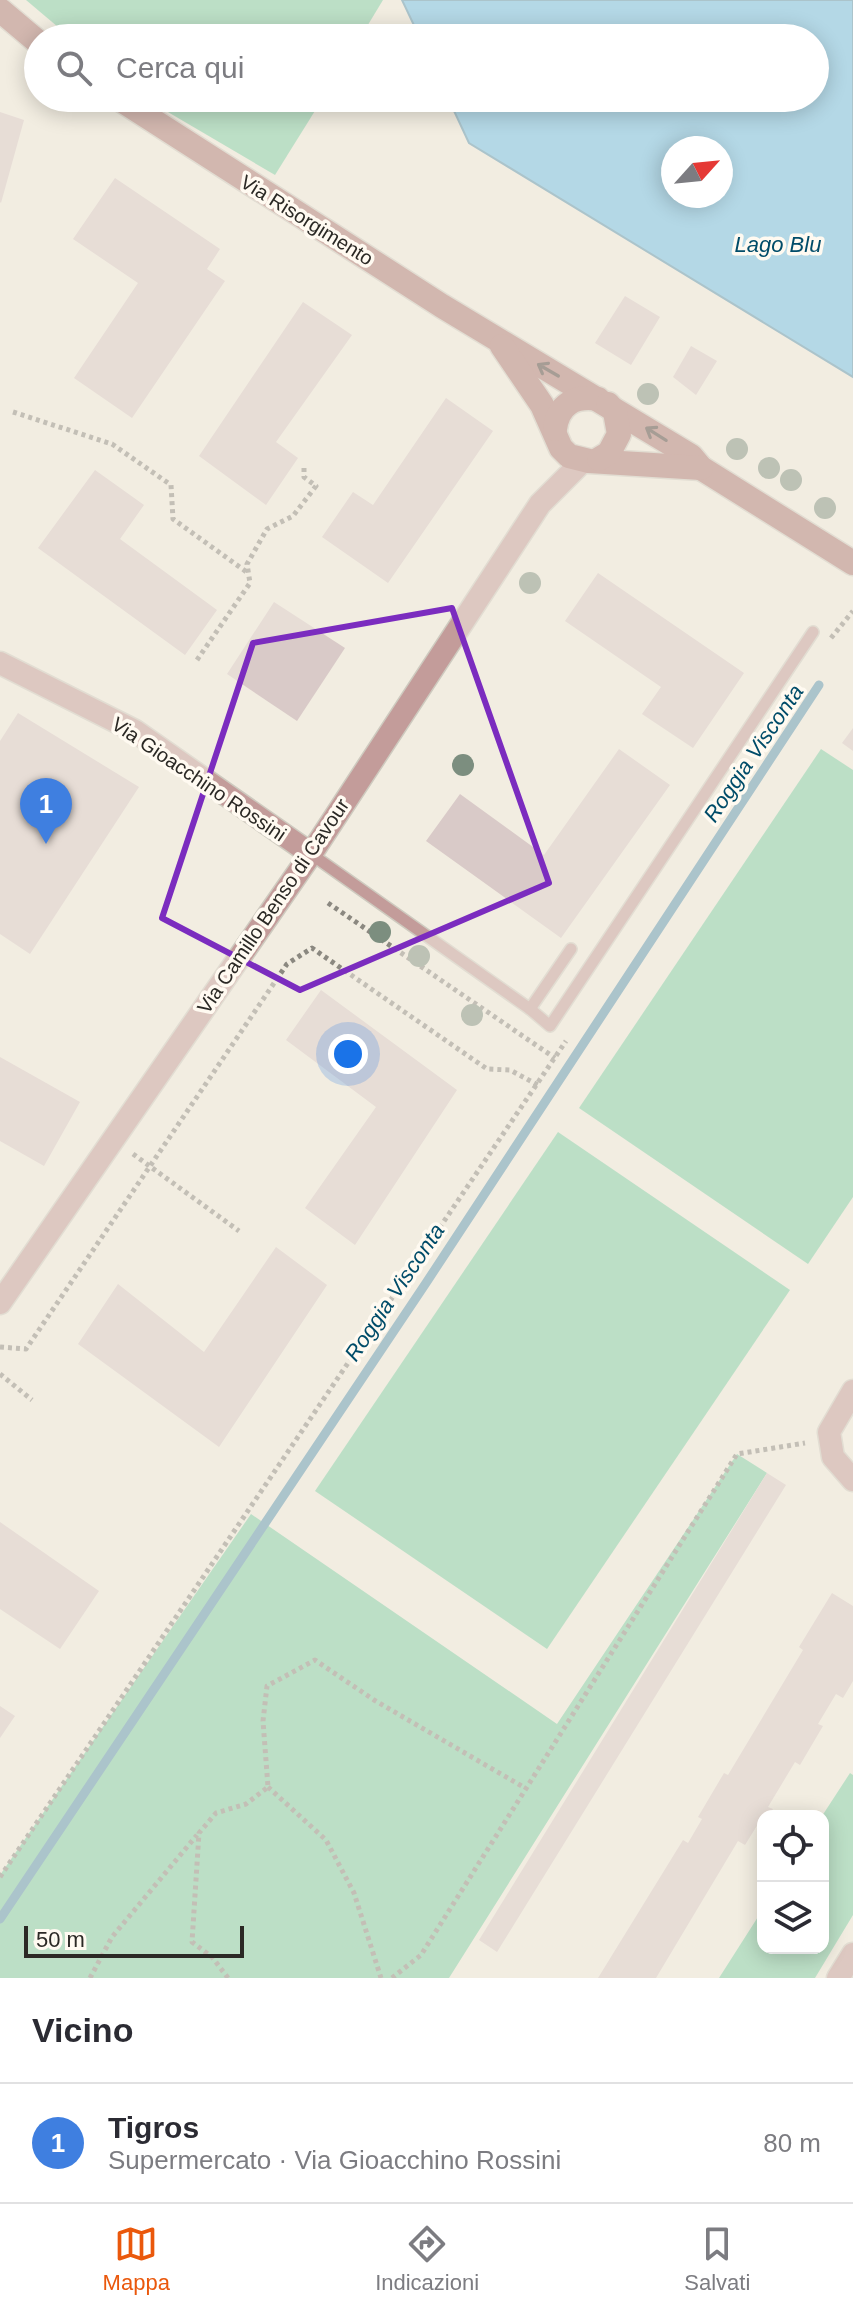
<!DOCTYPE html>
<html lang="it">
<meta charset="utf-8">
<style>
:root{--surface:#fff;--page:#f7f7f7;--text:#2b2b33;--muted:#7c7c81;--line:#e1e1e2;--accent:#ea580c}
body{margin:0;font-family:Helvetica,sans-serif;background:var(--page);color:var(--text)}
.controls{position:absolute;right:24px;bottom:24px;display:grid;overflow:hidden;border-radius:16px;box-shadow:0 4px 20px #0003}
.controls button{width:72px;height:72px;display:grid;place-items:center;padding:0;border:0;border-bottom:2px solid var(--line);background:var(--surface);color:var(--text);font:40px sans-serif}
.compass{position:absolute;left:661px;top:136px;width:72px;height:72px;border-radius:50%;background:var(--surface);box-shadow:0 4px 20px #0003;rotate:63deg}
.scale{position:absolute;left:24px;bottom:20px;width:220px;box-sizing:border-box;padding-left:8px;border:4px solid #2b2925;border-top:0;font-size:22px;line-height:28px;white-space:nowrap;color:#2b2925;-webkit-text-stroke:6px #fffaf1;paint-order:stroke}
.you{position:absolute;left:348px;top:1054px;width:28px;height:28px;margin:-20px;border:6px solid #fff;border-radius:50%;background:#1a73e8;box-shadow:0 0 0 12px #1a73e833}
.badge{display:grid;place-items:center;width:52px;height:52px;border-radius:50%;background:var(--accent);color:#fff;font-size:26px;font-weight:700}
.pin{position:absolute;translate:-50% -66px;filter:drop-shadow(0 2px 4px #0008)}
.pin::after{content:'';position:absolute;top:42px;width:28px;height:24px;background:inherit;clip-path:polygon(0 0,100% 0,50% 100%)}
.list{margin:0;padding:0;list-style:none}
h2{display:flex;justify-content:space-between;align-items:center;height:104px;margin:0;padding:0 32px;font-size:34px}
h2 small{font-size:26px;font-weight:400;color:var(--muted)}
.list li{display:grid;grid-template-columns:52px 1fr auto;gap:24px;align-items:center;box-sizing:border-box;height:120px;padding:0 32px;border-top:2px solid var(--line)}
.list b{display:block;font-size:30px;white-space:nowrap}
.list p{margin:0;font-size:26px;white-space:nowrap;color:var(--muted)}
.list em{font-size:26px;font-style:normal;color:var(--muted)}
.icon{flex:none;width:44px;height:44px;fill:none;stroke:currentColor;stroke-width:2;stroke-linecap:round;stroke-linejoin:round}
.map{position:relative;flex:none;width:853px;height:1978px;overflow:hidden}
.search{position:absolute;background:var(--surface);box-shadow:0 4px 20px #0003;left:24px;right:24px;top:24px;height:88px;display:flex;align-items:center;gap:20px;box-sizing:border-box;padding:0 28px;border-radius:44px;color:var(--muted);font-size:30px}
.sheet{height:224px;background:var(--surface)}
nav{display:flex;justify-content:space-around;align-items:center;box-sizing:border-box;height:112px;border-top:2px solid var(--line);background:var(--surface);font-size:22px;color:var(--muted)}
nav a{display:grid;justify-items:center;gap:4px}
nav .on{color:var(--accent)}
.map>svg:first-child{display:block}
.green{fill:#7bcfa5}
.water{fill:#69bfea;stroke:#5692af;stroke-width:2;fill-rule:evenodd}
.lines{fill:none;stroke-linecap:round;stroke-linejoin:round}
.stream{stroke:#5692af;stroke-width:9}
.building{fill:#d9cac8}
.lane-casing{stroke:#cecabf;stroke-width:14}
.street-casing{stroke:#cecabf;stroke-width:25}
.secondary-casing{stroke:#cecabf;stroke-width:27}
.path{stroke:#8b8880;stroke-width:5;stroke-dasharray:4 4;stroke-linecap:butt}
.lane{stroke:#c39c9a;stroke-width:11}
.street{stroke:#c39c9a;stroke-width:22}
.secondary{stroke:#ac7571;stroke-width:24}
.tree{fill:#7c8e7f}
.oneway{stroke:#4b3c38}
.marked{fill:none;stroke:#7b2cbf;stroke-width:6;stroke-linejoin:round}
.labels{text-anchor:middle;stroke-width:7;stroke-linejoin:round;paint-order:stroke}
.street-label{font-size:20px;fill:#2b2925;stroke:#fffaf1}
.water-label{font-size:22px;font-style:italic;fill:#004c69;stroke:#fffaf1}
</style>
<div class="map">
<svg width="853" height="1978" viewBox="0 0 853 1978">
<rect width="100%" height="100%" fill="#f2ede1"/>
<g class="green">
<polygon points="26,0 383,0 360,38 71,38"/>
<polygon points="144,98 323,98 275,175"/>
<polygon points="821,749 853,770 853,1197 808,1264 579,1108"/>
<polygon points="558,1132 790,1290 547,1649 315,1491"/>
<polygon points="737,1454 767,1473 449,1978 0,1978 0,1875 251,1514 557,1724"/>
<polygon points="850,1773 853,1775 853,1915 815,1978 719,1978 763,1909 763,1948 823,1948 822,1816"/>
</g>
<path class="water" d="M 402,0 L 853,0 L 853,377 L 469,143 L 448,98 L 815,98 L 815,38 L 420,38 ZM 673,148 L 721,148 L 721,196 L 673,196 Z"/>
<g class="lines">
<polyline class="stream" points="0,1919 426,1283 819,685"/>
</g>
<g class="building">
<polygon points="0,112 24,120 1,203 0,202"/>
<polygon points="115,178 220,249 207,269 225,281 132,418 74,378 138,283 73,239"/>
<polygon points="625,296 660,317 631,365 595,343"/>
<polygon points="303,302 352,335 276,442 298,458 266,505 199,456"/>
<polygon points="691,346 717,361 696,395 673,377"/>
<polygon points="446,398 493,431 388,583 322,537 353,492 373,505"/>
<polygon points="95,470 144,505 120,539 217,610 185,655 38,548"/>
<polygon points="598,573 744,673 693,748 642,714 661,687 565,621"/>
<polygon points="274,602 345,648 297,721 227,674"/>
<polygon points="18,713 139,787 30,954 0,934 0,741"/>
<polygon points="853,728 853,751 842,743"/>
<polygon points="619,749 670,785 561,938 426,841 460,794 544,855"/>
<polygon points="321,990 457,1090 355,1245 305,1208 376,1107 286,1040"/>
<polygon points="0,1057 80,1102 44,1166 0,1141"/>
<polygon points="276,1247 327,1285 219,1447 78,1344 118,1284 204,1352"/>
<polygon points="767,1473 786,1485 497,1952 479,1940"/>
<polygon points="0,1522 99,1591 60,1649 0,1609"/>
<polygon points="832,1593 853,1606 853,1681 843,1698 836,1694 818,1724 823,1726 800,1765 795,1762 768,1807 773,1809 769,1816 763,1816 763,1826 758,1824 745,1845 738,1841 656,1978 598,1978 683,1840 688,1843 702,1819 698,1817 724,1773 728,1775 803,1650 799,1647"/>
<polygon points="0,1706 15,1716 0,1738"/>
</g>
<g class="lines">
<g class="lane-casing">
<g id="lane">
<polyline points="311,854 530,1009 571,949"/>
<polyline points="530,1009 550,1026 813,632"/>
</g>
</g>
<g class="street-casing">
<g id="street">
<polyline points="0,663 135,731 311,854"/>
<polyline points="0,1303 311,854 540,504 583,461"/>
<polyline points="853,1391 829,1432 833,1457 853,1480"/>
<polyline points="838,1978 853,1954"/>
</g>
</g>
<g class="secondary-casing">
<g id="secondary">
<polyline points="0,10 38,42"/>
<polyline points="118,98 442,306 691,456 701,468 853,563"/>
<polyline points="502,346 542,405 561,448 569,456 589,461 701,468"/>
<path d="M 555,429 C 558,405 574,395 598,399"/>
<polyline points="599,459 609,453 619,434 615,412 608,404"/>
</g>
</g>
<g class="path">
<polyline points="13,412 112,444 171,485 173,519 248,573"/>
<polyline points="831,638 853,611"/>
<polyline points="197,660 250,583 247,564 267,529 293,516 316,486 304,477 304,465"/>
<polyline points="328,903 555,1058"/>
<polyline points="133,1154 239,1231"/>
<polyline points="0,1347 26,1349 287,964 312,948 487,1069 510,1070 538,1085"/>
<polyline points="0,1374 32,1400"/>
<polyline points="268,1787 326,1840 354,1893 381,1978"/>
<polyline points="0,1877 566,1041"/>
<polyline points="90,1978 112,1937 197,1835"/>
<polyline points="228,1978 212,1957 192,1942 199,1833 216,1813 246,1804 268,1787 263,1721 267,1686 315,1660 374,1700 525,1788"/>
<polyline points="392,1978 421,1955 737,1454 805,1443"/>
</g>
<use href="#lane" class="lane"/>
<use href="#street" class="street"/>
<use href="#secondary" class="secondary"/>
</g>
<g class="tree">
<circle cx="648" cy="394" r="11"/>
<circle cx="737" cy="449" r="11"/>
<circle cx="769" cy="468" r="11"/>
<circle cx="791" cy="480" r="11"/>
<circle cx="825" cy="508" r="11"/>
<circle cx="530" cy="583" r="11"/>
<circle cx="463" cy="765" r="11"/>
<circle cx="380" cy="932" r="11"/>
<circle cx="419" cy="956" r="11"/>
<circle cx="472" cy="1015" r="11"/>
</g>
<defs><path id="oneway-shaft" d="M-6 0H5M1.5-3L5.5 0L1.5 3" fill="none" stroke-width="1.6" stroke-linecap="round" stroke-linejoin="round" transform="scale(2)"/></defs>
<g class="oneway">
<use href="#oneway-shaft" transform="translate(548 370) rotate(-150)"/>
<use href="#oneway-shaft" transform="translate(656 434) rotate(-148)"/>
</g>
<path d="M0 0H853V1978H0ZM 452,608 L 549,883 L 300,990 L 162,918 L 253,643 Z" fill="#f2ede1" fill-opacity=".55" fill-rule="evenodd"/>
<path class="marked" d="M 452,608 L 549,883 L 300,990 L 162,918 L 253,643 Z"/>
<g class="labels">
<g class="street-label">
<text transform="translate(307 220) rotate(32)" y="7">Via Risorgimento</text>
<text transform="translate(199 779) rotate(34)" y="7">Via Gioacchino Rossini</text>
<text transform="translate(273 906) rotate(-56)" y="7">Via Camillo Benso di Cavour</text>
</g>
<g class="water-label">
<text x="778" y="252">Lago Blu</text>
<text transform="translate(753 753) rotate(-56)" y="8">Roggia Visconta</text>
<text transform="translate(394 1292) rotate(-56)" y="8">Roggia Visconta</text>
</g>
</g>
</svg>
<div class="controls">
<button><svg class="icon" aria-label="locate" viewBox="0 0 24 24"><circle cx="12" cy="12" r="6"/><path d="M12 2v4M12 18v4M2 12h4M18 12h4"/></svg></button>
<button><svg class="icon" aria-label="layers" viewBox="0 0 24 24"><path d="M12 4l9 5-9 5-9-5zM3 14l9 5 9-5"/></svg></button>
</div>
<svg class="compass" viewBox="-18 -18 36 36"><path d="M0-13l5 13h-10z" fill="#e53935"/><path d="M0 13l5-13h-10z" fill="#7c7c81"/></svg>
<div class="scale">50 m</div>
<div class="you"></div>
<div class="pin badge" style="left:46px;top:844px;background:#3f7fe0">1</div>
<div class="search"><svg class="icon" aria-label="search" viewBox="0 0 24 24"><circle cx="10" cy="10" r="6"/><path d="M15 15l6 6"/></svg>Cerca qui</div>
</div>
<section class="sheet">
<h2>Vicino<small></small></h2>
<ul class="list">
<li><span class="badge" style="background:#3f7fe0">1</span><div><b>Tigros</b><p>Supermercato · Via Gioacchino Rossini</p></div><em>80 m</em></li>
</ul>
</section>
<nav>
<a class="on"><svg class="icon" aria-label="map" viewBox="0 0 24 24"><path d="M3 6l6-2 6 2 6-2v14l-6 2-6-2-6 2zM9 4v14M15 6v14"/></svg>Mappa</a>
<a><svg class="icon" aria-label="directions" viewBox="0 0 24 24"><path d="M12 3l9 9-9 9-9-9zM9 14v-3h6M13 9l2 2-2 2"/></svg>Indicazioni</a>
<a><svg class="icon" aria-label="saved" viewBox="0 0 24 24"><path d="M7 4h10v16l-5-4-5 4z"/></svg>Salvati</a>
</nav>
